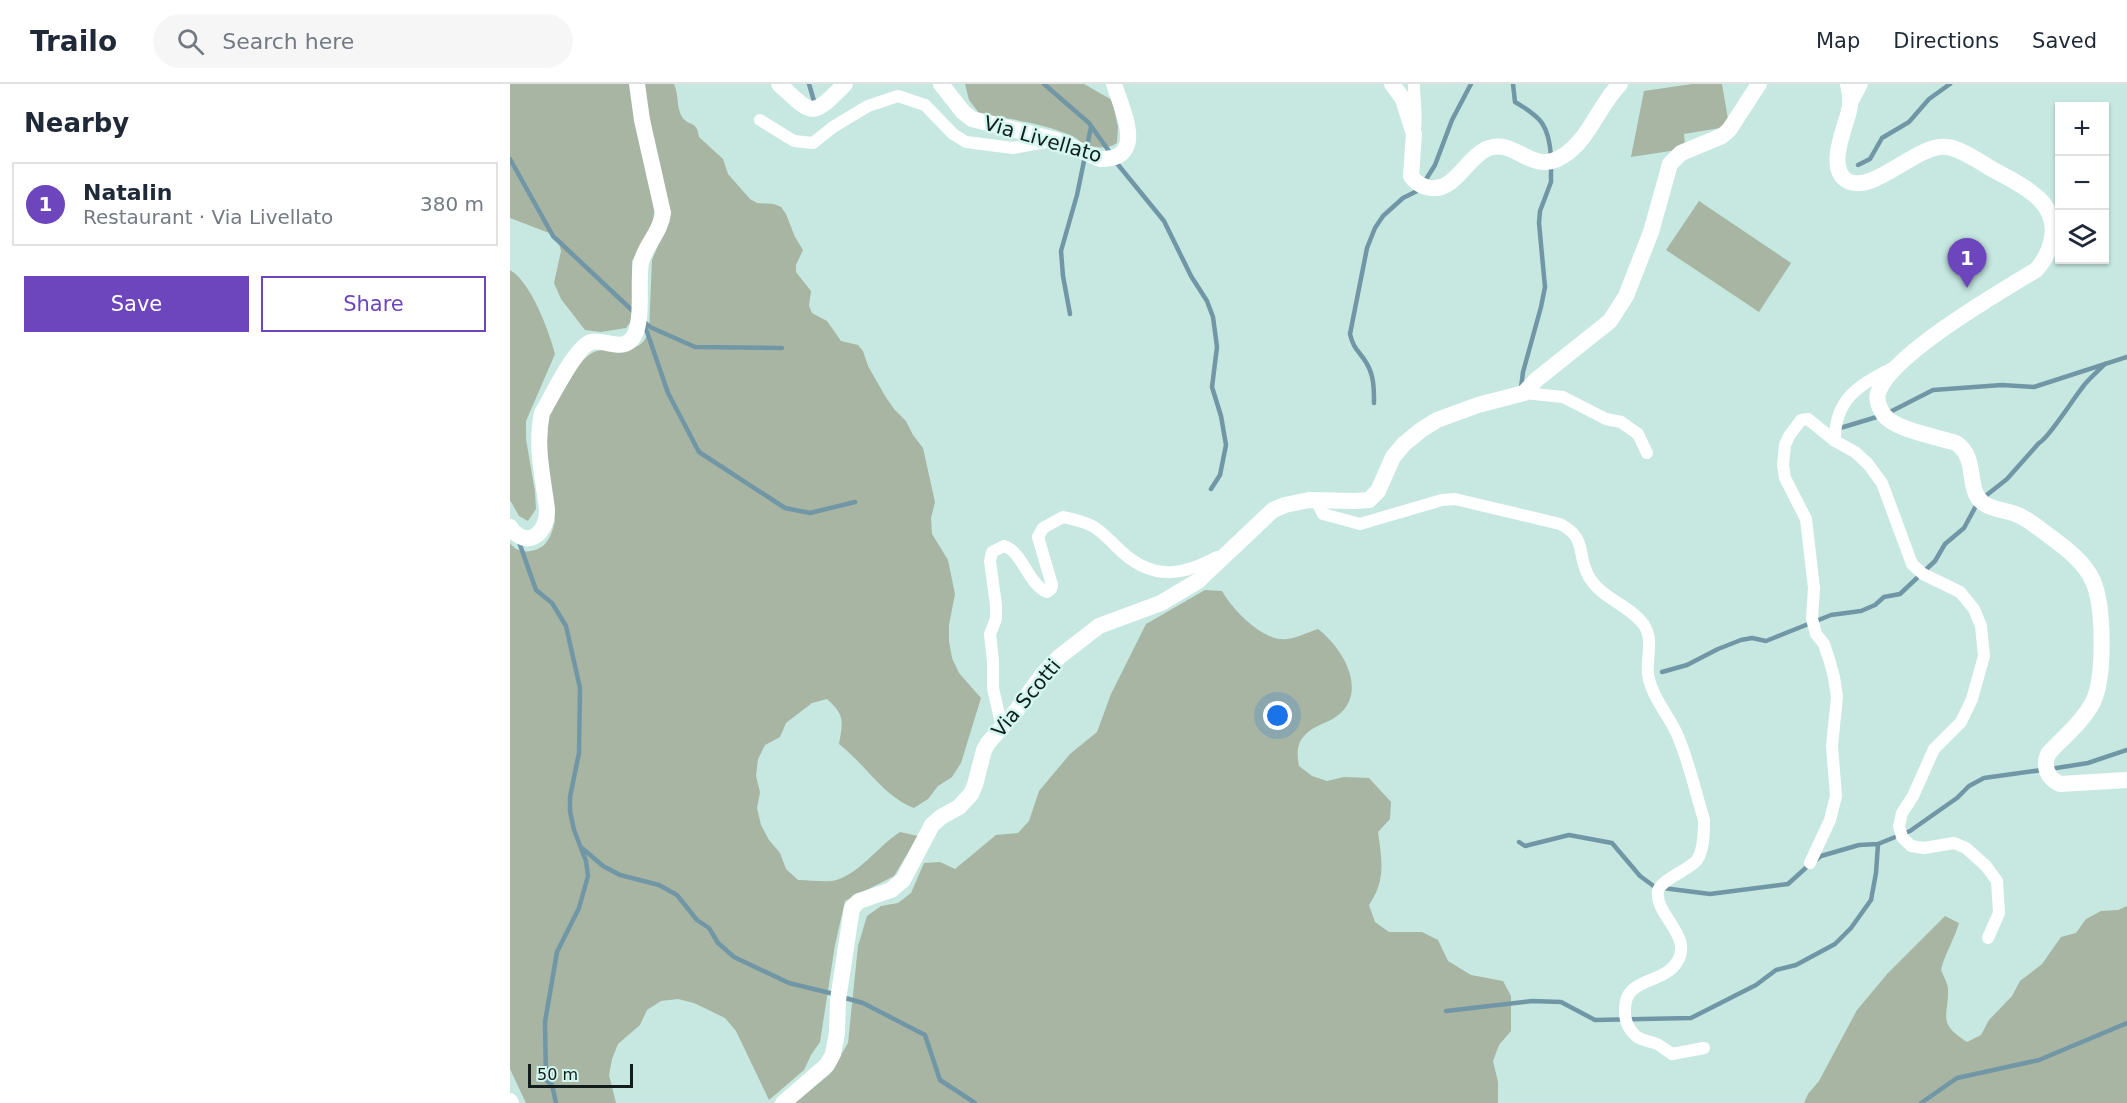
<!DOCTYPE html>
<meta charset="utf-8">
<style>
:root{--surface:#fff;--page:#f6f6f7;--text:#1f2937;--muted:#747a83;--line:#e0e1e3;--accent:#6d46be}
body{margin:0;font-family:"DejaVu Sans",sans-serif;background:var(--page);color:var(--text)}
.controls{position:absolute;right:18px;top:18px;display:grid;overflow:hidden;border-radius:0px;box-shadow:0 2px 4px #0004}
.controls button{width:54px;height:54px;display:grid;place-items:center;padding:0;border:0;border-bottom:2px solid var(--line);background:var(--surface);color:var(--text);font:30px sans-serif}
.scale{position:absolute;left:18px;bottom:15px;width:105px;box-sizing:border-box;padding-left:6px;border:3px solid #101d1b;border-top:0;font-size:16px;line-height:21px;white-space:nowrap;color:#101d1b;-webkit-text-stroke:4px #d3f6ef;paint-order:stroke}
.you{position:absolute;left:768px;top:632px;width:21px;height:21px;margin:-15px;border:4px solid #fff;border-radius:50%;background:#1a73e8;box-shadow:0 0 0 9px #1a73e833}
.badge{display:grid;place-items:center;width:39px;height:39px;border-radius:50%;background:var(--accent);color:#fff;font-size:20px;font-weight:700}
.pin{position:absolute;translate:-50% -50px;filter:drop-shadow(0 2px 3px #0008)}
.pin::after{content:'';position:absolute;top:32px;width:21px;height:18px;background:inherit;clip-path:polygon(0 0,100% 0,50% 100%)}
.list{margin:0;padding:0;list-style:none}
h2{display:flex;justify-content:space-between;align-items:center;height:78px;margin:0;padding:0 24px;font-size:26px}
h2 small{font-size:20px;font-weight:400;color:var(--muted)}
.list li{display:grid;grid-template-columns:39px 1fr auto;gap:18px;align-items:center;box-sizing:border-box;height:84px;margin:0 12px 12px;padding:0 12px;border:2px solid var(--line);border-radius:0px}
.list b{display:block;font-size:22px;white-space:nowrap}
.list p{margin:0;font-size:20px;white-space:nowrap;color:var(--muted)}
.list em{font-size:20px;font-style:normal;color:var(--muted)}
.actions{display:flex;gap:12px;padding:18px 24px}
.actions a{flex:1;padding:14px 0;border:2px solid var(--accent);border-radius:0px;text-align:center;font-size:21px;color:var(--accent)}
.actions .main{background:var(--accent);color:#fff}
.icon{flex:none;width:33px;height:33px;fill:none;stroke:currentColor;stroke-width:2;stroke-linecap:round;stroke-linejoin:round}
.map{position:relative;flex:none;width:1617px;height:1019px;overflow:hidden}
header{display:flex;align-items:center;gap:36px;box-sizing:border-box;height:84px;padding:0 30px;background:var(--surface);border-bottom:2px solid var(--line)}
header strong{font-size:28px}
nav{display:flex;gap:33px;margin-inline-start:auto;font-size:21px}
.search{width:420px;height:54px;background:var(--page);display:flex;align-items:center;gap:15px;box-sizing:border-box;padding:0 21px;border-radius:33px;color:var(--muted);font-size:22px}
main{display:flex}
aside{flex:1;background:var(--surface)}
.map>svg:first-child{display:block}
.green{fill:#a7b5a2}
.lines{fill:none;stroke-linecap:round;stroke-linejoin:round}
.stream{stroke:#7197a7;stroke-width:4.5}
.street{stroke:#fff;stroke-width:12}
.secondary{stroke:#fff;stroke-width:16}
.labels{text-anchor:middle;stroke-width:5;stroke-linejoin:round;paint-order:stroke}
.street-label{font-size:20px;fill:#101d1b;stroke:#d3f6ef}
</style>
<header>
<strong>Trailo</strong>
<div class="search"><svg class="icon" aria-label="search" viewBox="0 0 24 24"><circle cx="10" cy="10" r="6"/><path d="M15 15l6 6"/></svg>Search here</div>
<nav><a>Map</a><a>Directions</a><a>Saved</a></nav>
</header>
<main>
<aside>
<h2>Nearby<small></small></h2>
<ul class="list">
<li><span class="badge">1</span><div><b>Natalin</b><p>Restaurant · Via Livellato</p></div><em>380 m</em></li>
</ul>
<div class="actions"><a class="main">Save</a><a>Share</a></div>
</aside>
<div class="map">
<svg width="1617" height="1019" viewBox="0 0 1617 1019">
<rect width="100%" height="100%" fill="#c6e8e1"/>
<g class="green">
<polygon points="0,0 122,0 145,124 142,141 122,177 122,228 121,237 116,244 91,248 75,246 51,215 44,199 51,167 47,152 0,134"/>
<path d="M 134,0 L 164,0 C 169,10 166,23 172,33 C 179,43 187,36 189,53 L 213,75 L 218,90 L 240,115 L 247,119 L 264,120 L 271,123 L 276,130 L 285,153 L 293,166 L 286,181 L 286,188 L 301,207 L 299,222 L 302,229 L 317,237 L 331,257 L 348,261 L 353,267 L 358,282 L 375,312 L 384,325 L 396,337 L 403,351 L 413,364 L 425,418 L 421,434 L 422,450 L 438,476 L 445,510 L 439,541 L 439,557 L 442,574 L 449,589 L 471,614 L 451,679 L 442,693 L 428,702 L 418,715 L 404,724 C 373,712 356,681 329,660 C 333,637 335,631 317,615 L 302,619 L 276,639 L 270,653 L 255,661 L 248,675 L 246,692 L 250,708 L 247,724 L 251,741 L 259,756 L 270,769 L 276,785 L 288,796 C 299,796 311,798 322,797 C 347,793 369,761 390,748 L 408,752 L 384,792 L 335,817 L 325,861 L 310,958 L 301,971 L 294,986 L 259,1016 L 226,947 L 215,934 L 184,919 L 168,915 L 151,917 L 137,926 L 130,941 L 108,960 L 102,975 L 99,991 L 106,1019 L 16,1019 L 0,985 L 0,459 C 8,471 26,469 35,460 C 41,454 43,444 45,437 C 40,404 31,370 38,336 C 41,323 53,308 60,296 C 66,286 75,270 87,267 C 109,261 128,274 139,248 L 142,176 L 157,140 Z"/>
<path d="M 455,0 L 574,0 L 602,16 L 608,43 L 607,59 C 598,65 590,64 580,62 C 572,61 568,54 560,51 C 532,39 499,35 469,29 L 459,16 Z"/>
<polygon points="1182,0 1212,0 1218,35 1210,44 1174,50 1175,61 1167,66 1121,73 1134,7"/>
<polygon points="1189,117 1281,179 1249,228 1156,166"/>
<path d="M 0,186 C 21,198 39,247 45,270 L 16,337 L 16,355 L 25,408 L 26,425 L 18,437 L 9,432 L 0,416 Z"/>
<path d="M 695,506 L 712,507 C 722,525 754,559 777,555 C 787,554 798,548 808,545 C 833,564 859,608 827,632 C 818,639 802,642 795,651 C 786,660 787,671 789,682 L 802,692 L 817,697 L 834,693 L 859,694 L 881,718 L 880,735 L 868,748 C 872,777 876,796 859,821 L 865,838 L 879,848 L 912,848 L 928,856 L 938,877 L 961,891 L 993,897 L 1001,912 L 1001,947 L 989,961 L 983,977 L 988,998 L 988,1019 L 285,1019 L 320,990 L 338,959 L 348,862 L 357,832 L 371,822 L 388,819 L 401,809 L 414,779 L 430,778 L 445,785 L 486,751 L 508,749 L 519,737 L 529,707 L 560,670 L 587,648 L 601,610 L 636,540 Z"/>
<path d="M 1617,822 L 1617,1019 L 1294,1019 L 1298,1010 L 1309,997 L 1347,926 L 1378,889 L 1435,832 L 1449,839 C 1444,856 1435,869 1431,886 C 1433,891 1437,898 1438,904 C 1439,933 1426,938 1457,958 L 1471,951 L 1479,936 L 1502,912 L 1510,897 L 1532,880 L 1551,853 L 1566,849 L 1576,835 L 1591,827 L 1608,826 Z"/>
</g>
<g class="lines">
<g class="stream">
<polyline points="299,0 304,17"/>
<polyline points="534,0 579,39 601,70"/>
<path d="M 1003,0 L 1005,18 C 1031,33 1039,41 1041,73"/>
<polyline points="0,75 43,152 126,230"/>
<polyline points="605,77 654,137 681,192 697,217 703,233 707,263 702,303 711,332 716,361 710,391 701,405"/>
<polyline points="1348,81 1360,75 1372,54 1399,38 1419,15 1440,0"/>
<polyline points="560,230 553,192 551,167 567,111 581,43"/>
<polyline points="132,236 140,243 185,263 272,264"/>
<polyline points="134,239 158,309 189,368 275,424 300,429 345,418"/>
<polyline points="1011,304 1013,288 1031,223 1035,203 1029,139 1030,127 1041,98 1041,81"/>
<path d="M 864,319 C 864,305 864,292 857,280 C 850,267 844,267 840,250 L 857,164 L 865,144 L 873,132 L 893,114 L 907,107 L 915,97 L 925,81 L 942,36 L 961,0"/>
<polyline points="1378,329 1423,306 1492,301 1524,303 1617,273"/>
<polyline points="1327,345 1370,332"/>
<path d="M 1473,414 L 1497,395 L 1529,359 C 1538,355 1565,312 1575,300 C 1581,293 1588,287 1595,280"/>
<polyline points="9,458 26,506 42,519 56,542 70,604 69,669 60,713 60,727 64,746 76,777 78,792 69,824 47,868 35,938 36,996 42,1001 46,1019"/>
<polyline points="1152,588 1177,581 1208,565 1231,556 1242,554 1256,557 1321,531 1351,527 1365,521 1374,513 1390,510 1425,477 1435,460 1454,444 1467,420"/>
<polyline points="1540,685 1578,679 1617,666"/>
<polyline points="1009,758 1015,762 1059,751 1102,759 1130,792 1145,803 1200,810 1278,800 1299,781"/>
<polyline points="72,764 93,782 110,791 149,801 167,811 187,836 199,844 208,859 224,873 279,899 324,910"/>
<polyline points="1306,776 1311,772 1349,761 1368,760 1400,747 1447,714 1459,702 1474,694 1532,686"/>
<polyline points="332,913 353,919 415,951 430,996 465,1019"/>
<polyline points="936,927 1022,917 1051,918 1085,936 1181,934 1246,901 1266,886 1286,881 1325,860 1341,844 1361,816 1366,789 1368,760"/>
<polyline points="1411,1019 1447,994 1529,976 1617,939"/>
</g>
<g class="street">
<path d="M 904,0 C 904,16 907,30 905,46"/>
<polyline points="1341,21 1352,0"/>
<polyline points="250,36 284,57 303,59 323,43 358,22 388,12 415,21 443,50 456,58 503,64 542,57"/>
<path d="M 1383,284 C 1349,300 1324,316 1325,357 L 1345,368 L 1358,380 L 1372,399 L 1402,480 L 1413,490 L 1450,508 L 1464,525 L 1471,542 L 1474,572 L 1462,615 L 1451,638 L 1424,665 L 1403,712 L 1392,729 L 1389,742 L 1392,753 L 1401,762 L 1414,764 L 1444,759 L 1456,764 L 1476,782 L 1487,797 L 1489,829 L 1478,854"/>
<polyline points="1014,309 1053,313 1096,335 1111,338 1128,350 1137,369"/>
<path d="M 812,415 L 809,422 L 813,430 L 850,440 L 932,416 L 945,415 L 1050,440 C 1078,454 1066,470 1079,493 C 1092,515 1120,521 1134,541 C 1144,556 1136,575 1138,591 C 1142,613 1157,629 1166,648 C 1179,676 1185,707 1194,736 C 1194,748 1194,766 1187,776 C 1179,786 1150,796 1148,807 C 1144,830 1184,853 1167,878 C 1152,902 1113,892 1115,928 C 1115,937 1119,946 1126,952 C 1132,957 1140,957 1147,960 C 1153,963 1157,967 1162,970 L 1194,964"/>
<path d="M 492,644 L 483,604 L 483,577 L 480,550 L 486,535 L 486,521 L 480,477 L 482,468 L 494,462 C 512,467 518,500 537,508 L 541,505 L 542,501 L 528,453 L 533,444 L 553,433 C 562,435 576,438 584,443 C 594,449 603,460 612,468 C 643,496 672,492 707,473"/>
<polyline points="1300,779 1320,736 1326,712 1322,662 1327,613 1324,593 1319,575 1314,560 1306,550 1302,535 1304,504 1296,435 1275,394 1273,381 1275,361 1279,352 1291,336 1298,335 1325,357"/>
</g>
<g class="secondary">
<path d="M 269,0 C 304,32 301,34 335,0"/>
<path d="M 431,0 L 453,28 L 462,35 L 546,56 L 590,75 C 638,76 612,26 604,0"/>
<path d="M 882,0 L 893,15 L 904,50 L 901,92 C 905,98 909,101 916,103 C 944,112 956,72 979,64 C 1007,55 1022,92 1053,72 C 1080,55 1088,22 1110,0"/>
<path d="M 1338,0 C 1340,8 1341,19 1339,27 C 1335,44 1317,83 1336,96 C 1362,113 1408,58 1437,63 C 1452,65 1468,77 1482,85 C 1509,100 1549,116 1542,154 C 1540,166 1535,176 1526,186 C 1490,208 1380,271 1368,309 C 1366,316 1370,325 1374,331 C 1385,346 1428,353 1446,359 C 1469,374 1455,405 1473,419 C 1482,426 1497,426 1508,431 C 1520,436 1531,446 1542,454 C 1557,465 1575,479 1583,497 C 1594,522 1595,593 1583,618 C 1572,639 1553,653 1538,670 C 1533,683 1537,694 1550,700 L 1617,696"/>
<path d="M 0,443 C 17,467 38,449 37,425 C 33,393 25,362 32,329 C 41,314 65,263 81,258 C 94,255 110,267 121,256 C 135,242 127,199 131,179 C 135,161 151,148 153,129 L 132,36 L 127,0"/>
<polyline points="0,1017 1,1019"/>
<polyline points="273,1019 317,981 323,970 327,949 328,916 342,824 349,817 381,806 393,796 422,741 431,733 449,723 461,710 465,701 474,666 478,659 506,627 532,591 549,573 589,542 651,519 688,497 763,426 775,421 799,416 845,417 859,416 868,407 883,373 894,360 911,346 927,336 968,321 1014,309 1026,296 1100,237 1116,212 1141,148 1160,80 1171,69 1212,52 1219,46 1249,0"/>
</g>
</g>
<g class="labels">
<g class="street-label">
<text transform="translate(533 55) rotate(16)" y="7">Via Livellato</text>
<text transform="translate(516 614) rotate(-50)" y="7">Via Scotti</text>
</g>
</g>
</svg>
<div class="controls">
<button>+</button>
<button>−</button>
<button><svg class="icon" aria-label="layers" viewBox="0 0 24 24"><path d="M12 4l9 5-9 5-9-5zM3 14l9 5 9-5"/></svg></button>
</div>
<div class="scale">50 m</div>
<div class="you"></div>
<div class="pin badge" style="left:1457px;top:204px">1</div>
</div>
</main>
